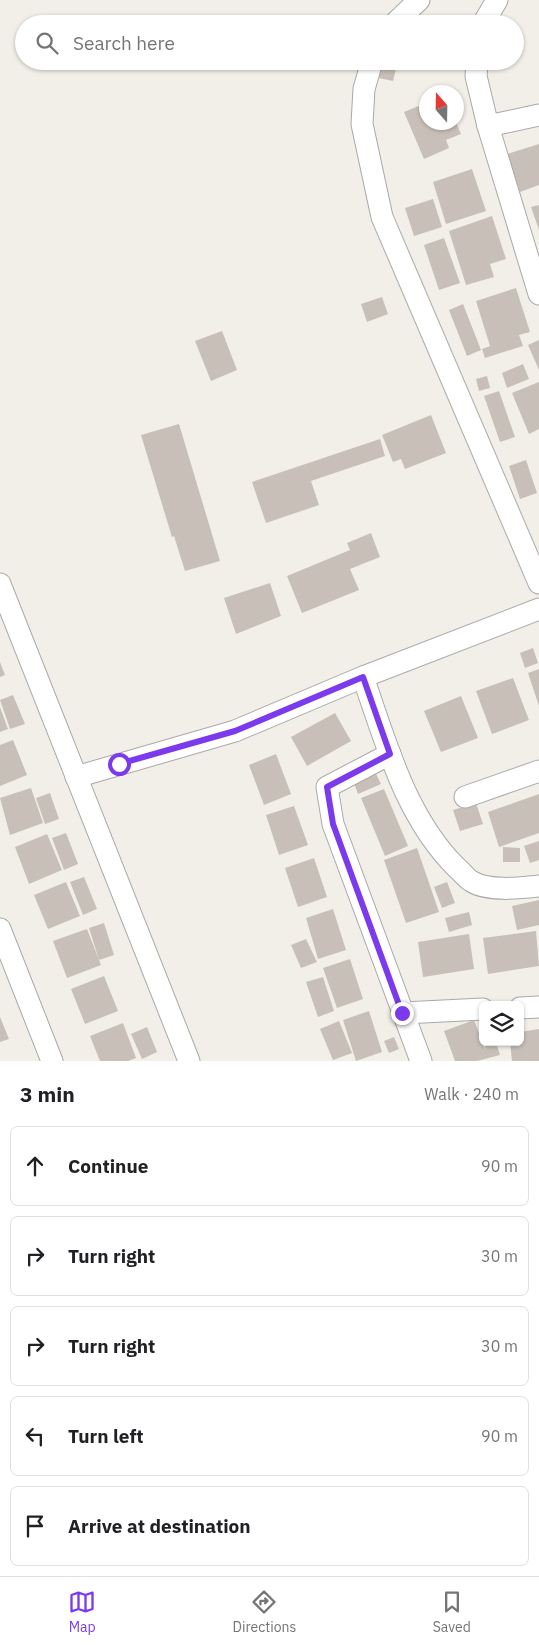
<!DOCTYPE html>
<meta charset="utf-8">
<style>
:root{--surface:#fff;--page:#f2f2f2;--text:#202124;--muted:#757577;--line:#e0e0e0;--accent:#7c3aed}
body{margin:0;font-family:"IBM Plex Sans",sans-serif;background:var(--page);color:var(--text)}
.controls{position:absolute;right:15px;bottom:15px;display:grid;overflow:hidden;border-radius:8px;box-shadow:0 1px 4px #0004}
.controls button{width:45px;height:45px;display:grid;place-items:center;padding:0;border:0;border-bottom:1px solid var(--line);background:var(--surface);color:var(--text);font:25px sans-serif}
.compass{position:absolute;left:419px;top:85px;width:45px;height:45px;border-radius:50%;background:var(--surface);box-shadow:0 1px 4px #0004;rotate:340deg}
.stop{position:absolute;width:15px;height:15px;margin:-11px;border:4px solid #7c3aed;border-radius:50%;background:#fff}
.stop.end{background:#7c3aed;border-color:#fff;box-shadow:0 1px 5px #0008}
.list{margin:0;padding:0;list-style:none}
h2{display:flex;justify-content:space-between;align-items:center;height:65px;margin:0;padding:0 20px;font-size:21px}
h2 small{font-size:16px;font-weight:400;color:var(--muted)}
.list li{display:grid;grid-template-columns:32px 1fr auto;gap:15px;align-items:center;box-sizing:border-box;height:80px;margin:0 10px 10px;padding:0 10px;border:1px solid var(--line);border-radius:8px}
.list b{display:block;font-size:19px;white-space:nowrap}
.list em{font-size:16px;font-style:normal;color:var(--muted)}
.icon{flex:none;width:28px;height:28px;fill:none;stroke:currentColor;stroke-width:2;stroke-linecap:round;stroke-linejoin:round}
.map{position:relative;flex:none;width:539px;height:1061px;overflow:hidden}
.search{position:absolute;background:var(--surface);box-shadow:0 1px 4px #0004;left:15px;right:15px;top:15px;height:55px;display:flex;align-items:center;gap:12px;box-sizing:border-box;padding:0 18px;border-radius:28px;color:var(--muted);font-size:19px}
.sheet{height:515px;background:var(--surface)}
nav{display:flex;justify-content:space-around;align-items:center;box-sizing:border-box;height:70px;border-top:1px solid var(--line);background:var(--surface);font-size:14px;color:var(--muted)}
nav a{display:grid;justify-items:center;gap:2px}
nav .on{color:var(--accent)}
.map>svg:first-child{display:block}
.building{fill:#c7bfb8}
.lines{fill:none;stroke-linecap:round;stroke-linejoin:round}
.minor-casing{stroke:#a9a9a9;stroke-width:23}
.minor{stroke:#fff;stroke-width:21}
.route{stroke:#7c3aed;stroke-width:6}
</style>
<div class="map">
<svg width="539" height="1061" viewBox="0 0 539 1061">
<rect width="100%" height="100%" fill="#f2efe9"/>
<g class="building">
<polygon points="383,61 398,61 393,81 379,78"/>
<polygon points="426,103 426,122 456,122 461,134 446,140 449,148 424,159 404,112"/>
<polygon points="539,144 539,185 520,192 507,154"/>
<polygon points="472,169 486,211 446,224 433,182"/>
<polygon points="433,199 442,227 414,236 405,208"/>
<polygon points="539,205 539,230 531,207"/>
<polygon points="492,216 506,259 490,264 494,277 466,285 449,231"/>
<polygon points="444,238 460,283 439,290 424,245"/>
<polygon points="516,288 530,332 519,335 523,346 485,358 482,349 490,346 476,301"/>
<polygon points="382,297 388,314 367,322 361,304"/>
<polygon points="463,304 481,350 467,356 449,310"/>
<polygon points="222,331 237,370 211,381 195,341"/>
<polygon points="539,340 539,370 528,345"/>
<polygon points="523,364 529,379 507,388 502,373"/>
<polygon points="487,376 490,388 479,391 476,379"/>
<polygon points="539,382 539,429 529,434 512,393"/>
<polygon points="499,391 515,437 500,442 484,396"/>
<polygon points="431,415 446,453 405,469 401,459 393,462 382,435"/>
<polygon points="179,424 220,561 185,571 174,536 172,537 141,435"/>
<polygon points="380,439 385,456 311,481 319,505 266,523 252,482"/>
<polygon points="526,460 537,493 520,499 509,466"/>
<polygon points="371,533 380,557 350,569 359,590 302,613 287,576 350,550 347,543"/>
<polygon points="270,583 281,616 236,634 224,598"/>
<polygon points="533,648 538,663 525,668 520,653"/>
<polygon points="0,662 5,675 0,677"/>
<polygon points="539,669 539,706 528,673"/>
<polygon points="513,678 529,720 492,734 476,691"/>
<polygon points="13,695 25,724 10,729 0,700"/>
<polygon points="461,696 478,738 441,752 424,711"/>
<polygon points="0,707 8,729 0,732"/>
<polygon points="335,713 351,741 307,766 291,737"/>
<polygon points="13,740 27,775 0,786 0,745"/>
<polygon points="276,754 291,794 264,805 249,765"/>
<polygon points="376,774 381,784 358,794 354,783"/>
<polygon points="31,788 43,823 10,835 0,798"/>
<polygon points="384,789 408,846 385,856 361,798"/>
<polygon points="50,793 59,819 45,824 36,798"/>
<polygon points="539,794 539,833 499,847 488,812"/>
<polygon points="476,803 483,824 460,831 453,810"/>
<polygon points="294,806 308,845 279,855 266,815"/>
<polygon points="66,833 78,864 64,870 52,838"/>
<polygon points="47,834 62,870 29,884 15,847"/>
<polygon points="539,841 539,860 530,863 524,846"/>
<polygon points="503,847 520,848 520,862 503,862"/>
<polygon points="417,848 439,912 406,923 384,860"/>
<polygon points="314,858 327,897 298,907 285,868"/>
<polygon points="84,877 97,909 83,915 70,882"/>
<polygon points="66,882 80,916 48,929 34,895"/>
<polygon points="447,882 455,903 442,908 434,887"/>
<polygon points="539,900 539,925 517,930 512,906"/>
<polygon points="333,909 346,950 318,959 306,918"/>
<polygon points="469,912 472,925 449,932 445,918"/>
<polygon points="104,923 114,955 99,960 89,928"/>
<polygon points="87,929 101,965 67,978 53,941"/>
<polygon points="536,931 539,966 488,974 483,938"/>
<polygon points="469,934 474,969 423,977 418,942"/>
<polygon points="306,939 317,962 301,968 291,945"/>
<polygon points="350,959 363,999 337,1008 323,968"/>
<polygon points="104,976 118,1011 85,1024 71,989"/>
<polygon points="323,977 334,1011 318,1017 306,982"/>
<polygon points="369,1011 382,1052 356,1061 343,1020"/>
<polygon points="0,1017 9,1039 0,1042"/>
<polygon points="474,1020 486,1051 484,1042 496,1042 500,1055 477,1061 455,1061 444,1031"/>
<polygon points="339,1021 352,1053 333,1060 320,1029"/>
<polygon points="123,1023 136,1058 128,1061 100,1061 90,1036"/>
<polygon points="147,1027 157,1052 142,1059 131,1034"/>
<polygon points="539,1029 539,1061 512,1061 510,1042 520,1042 520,1032"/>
<polygon points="394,1037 399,1049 389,1053 384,1041"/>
</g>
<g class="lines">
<g class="minor-casing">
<g id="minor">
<polyline points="394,24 419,0"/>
<polyline points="483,24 497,0"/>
<polyline points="372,61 364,89 362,124 382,217 539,583"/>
<polyline points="477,61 476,76 488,126 539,294"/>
<polyline points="488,126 539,115"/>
<polyline points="0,584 189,1061"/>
<path d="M 363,677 C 386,743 406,818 457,868 C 462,872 466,878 471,881 C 488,892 521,888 539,886"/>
<polyline points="390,754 327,787 333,824 421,1061"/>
<polyline points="76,777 235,731 363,677 539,609"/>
<polyline points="465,797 539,771"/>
<polyline points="0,929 52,1061"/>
<polyline points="520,1008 539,1007"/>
<polyline points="403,1013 483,1009"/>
</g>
</g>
<use href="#minor" class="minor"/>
</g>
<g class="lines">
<polyline class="route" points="119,764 235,731 363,677 390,754 327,787 333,824 402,1013"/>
</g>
</svg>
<div class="controls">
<button><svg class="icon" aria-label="layers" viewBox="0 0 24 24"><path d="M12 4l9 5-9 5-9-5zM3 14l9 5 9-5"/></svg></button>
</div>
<svg class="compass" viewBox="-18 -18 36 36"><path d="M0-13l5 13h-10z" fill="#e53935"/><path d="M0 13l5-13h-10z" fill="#757577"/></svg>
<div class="stop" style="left:119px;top:764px"></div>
<div class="stop end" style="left:402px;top:1013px"></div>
<div class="search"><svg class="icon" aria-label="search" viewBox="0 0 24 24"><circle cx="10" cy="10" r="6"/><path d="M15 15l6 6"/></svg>Search here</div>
</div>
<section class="sheet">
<h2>3 min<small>Walk · 240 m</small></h2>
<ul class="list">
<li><svg class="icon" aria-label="ahead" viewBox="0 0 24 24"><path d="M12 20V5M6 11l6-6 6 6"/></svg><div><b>Continue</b></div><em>90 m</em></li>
<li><svg class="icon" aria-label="right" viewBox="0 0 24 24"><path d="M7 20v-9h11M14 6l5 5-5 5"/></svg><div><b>Turn right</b></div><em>30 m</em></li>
<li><svg class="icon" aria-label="right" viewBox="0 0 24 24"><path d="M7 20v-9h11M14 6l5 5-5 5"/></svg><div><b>Turn right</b></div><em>30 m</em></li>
<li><svg class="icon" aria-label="left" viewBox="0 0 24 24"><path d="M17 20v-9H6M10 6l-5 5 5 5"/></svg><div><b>Turn left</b></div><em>90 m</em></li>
<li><svg class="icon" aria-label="arrive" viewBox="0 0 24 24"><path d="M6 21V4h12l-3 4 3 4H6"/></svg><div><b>Arrive at destination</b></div></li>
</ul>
</section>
<nav>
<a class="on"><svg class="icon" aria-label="map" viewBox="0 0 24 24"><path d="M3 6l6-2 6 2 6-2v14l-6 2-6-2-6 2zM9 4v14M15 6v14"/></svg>Map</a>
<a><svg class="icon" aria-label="directions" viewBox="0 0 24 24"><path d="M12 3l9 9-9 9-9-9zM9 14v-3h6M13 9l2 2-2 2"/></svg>Directions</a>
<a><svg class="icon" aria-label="saved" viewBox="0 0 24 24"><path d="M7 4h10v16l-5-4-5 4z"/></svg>Saved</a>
</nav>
